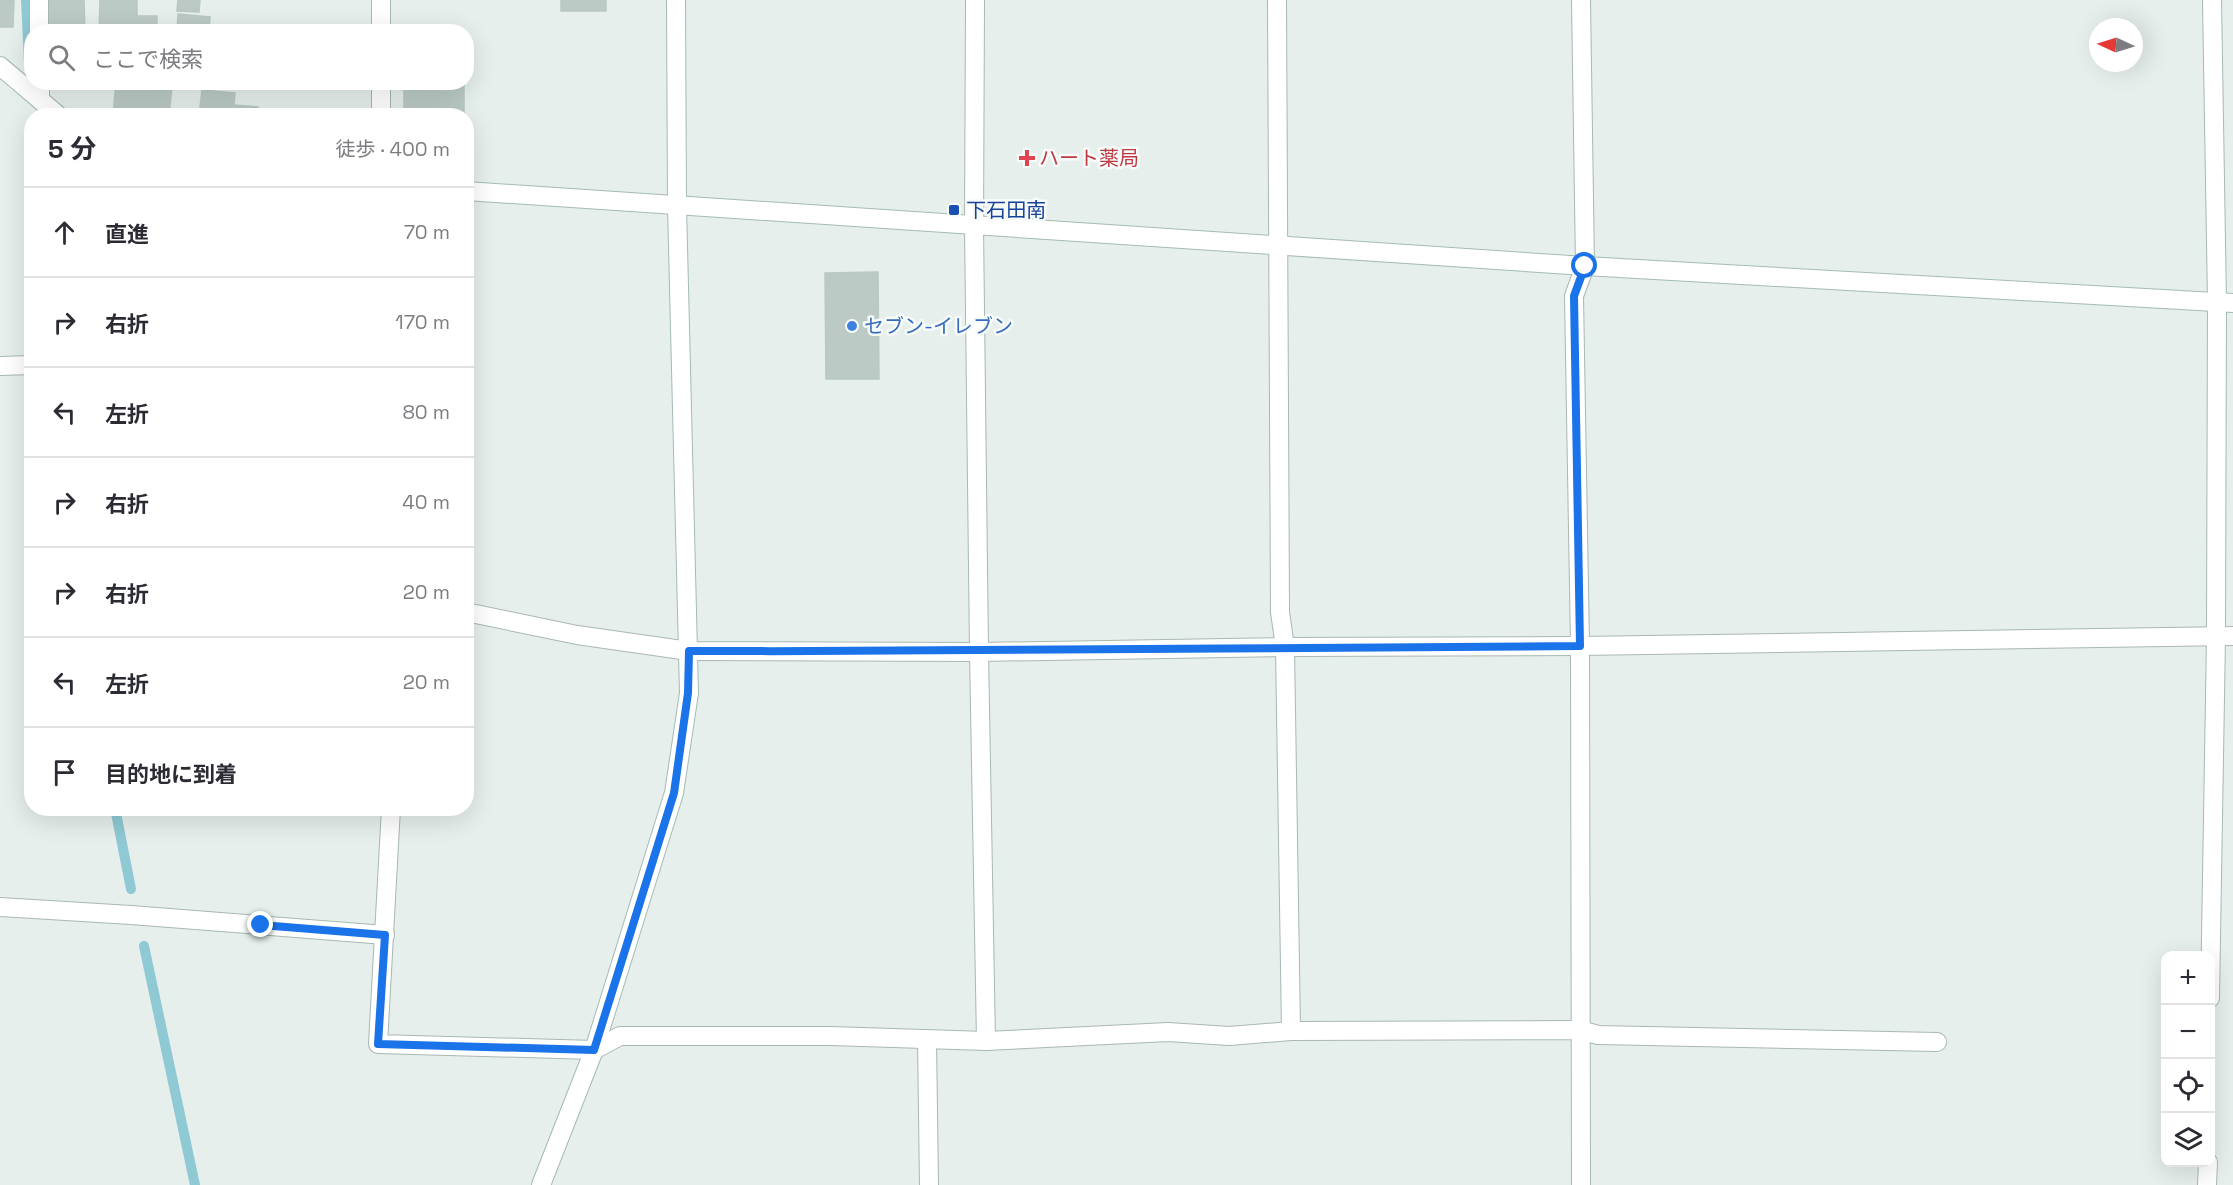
<!DOCTYPE html>
<html lang="ja">
<meta charset="utf-8">
<style>
:root{--surface:#fff;--page:#f7f7f7;--text:#2b2b33;--muted:#7c7c81;--line:#e1e1e2}
body{margin:0;font-family:"Space Grotesk","Noto Sans JP",sans-serif;background:var(--page);color:var(--text)}
.controls{position:absolute;right:18px;bottom:18px;display:grid;overflow:hidden;border-radius:12px;box-shadow:0 6px 24px #0002}
.controls button{width:54px;height:54px;display:grid;place-items:center;padding:0;border:0;border-bottom:2px solid var(--line);background:var(--surface);color:var(--text);font:30px sans-serif}
.compass{position:absolute;left:2089px;top:18px;width:54px;height:54px;border-radius:50%;background:var(--surface);box-shadow:0 6px 24px #0002;rotate:274deg}
.stop{position:absolute;width:18px;height:18px;margin:-14px;border:4px solid #1a73e8;border-radius:50%;background:#fff}
.stop.end{background:#1a73e8;border-color:#fff;box-shadow:0 2px 6px #0008}
.list{margin:0;padding:0;list-style:none}
h2{display:flex;justify-content:space-between;align-items:center;height:78px;margin:0;padding:0 24px;font-size:26px}
h2 small{font-size:20px;font-weight:400;color:var(--muted)}
.list li{display:grid;grid-template-columns:39px 1fr auto;gap:18px;align-items:center;box-sizing:border-box;height:90px;padding:0 24px;border-top:2px solid var(--line)}
.list b{display:block;font-size:22px;white-space:nowrap}
.list em{font-size:20px;font-style:normal;color:var(--muted)}
.icon{flex:none;width:33px;height:33px;fill:none;stroke:currentColor;stroke-width:2;stroke-linecap:round;stroke-linejoin:round}
.map{position:relative;flex:none;width:2233px;height:1185px;overflow:hidden}
.search{position:absolute;background:var(--surface);box-shadow:0 6px 24px #0002;left:24px;top:24px;width:450px;height:66px;display:flex;align-items:center;gap:15px;box-sizing:border-box;padding:0 21px;border-radius:24px;color:var(--muted);font-size:22px}
.panel{position:absolute;background:var(--surface);box-shadow:0 6px 24px #0002;left:24px;top:108px;width:450px;height:708px;border-radius:24px}
.map>svg:first-child{display:block}
.lines{fill:none;stroke-linecap:round;stroke-linejoin:round}
.stream{stroke:#8ec9d4;stroke-width:10}
.building{fill:#bbcac4;stroke:#b8c9c2;stroke-width:1.5}
.street-casing{stroke:#a8b8b2;stroke-width:20}
.secondary-casing{stroke:#a4bbb3;stroke-width:20}
.street{stroke:#fff;stroke-width:18}
.secondary{stroke:#fff;stroke-width:18}
.route{stroke:#1a73e8;stroke-width:8}
.health-dot{fill:#e0444e;stroke:#f7fbf9;stroke-width:2}
.transit-dot{fill:#1a4fb4;stroke:#f7fbf9;stroke-width:2}
.shop-dot{fill:#3f7fe0;stroke:#f7fbf9;stroke-width:2}
.labels{text-anchor:middle;stroke-width:5;stroke-linejoin:round;paint-order:stroke}
.health-label{font-size:20px;fill:#be3a42;stroke:#f7fbf9;text-anchor:start}
.transit-label{font-size:20px;fill:#164399;stroke:#f7fbf9;text-anchor:start}
.shop-label{font-size:20px;fill:#366cbe;stroke:#f7fbf9;text-anchor:start}
</style>
<div class="map">
<svg width="2233" height="1185" viewBox="0 0 2233 1185">
<rect width="100%" height="100%" fill="#e6efeb"/>
<g class="lines">
<g class="stream">
<polyline points="26,0 29,62"/>
<polyline points="115,808 131,889"/>
<polyline points="144,946 195,1185"/>
</g>
</g>
<g class="building">
<polygon points="0,0 14,0 13,27 0,27"/>
<polygon points="46,0 84,0 85,32 47,32"/>
<polygon points="100,0 137,0 137,16 157,16 157,32 99,32"/>
<polygon points="178,0 200,0 199,12 177,11"/>
<rect x="561" y="0" width="45" height="11"/>
<polygon points="178,14 210,17 209,32 177,32"/>
<polygon points="116,82 172,86 169,116 113,116"/>
<rect x="404" y="82" width="60" height="34"/>
<polygon points="202,90 235,93 234,105 258,107 257,116 199,116"/>
<polygon points="878,272 879,379 826,379 825,273"/>
</g>
<g class="lines">
<g class="street-casing">
<g id="street">
<polyline points="39,0 39,32"/>
<polyline points="1277,0 1280,612 1285,647 1291,1031"/>
<polyline points="1581,0 1585,266 1574,296 1580,646 1581,1185"/>
<polyline points="381,32 381,0"/>
<polyline points="40,82 40,100"/>
<polyline points="381,116 381,82"/>
<polyline points="0,366 32,365"/>
<polyline points="466,612 577,635 689,651 979,652 974,226 975,0"/>
<polyline points="391,808 378,1044 594,1050 620,1036 831,1036 986,1041 1168,1032 1229,1036 1291,1031 1580,1030 1598,1035 1937,1042"/>
<polyline points="0,907 131,915 385,935"/>
<polyline points="2210,998 2216,636 2217,302 2212,0"/>
<polyline points="927,1040 929,1185"/>
<polyline points="986,1041 979,652 1285,647 1580,646 2233,636"/>
<polyline points="2207,1185 2208,1162"/>
</g>
</g>
<g class="secondary-casing">
<g id="secondary">
<polyline points="0,66 59,116"/>
<polyline points="466,191 1585,266 2233,303"/>
<polyline points="541,1185 594,1050 674,793 689,693 677,206 676,0"/>
</g>
</g>
<use href="#street" class="street"/>
<use href="#secondary" class="secondary"/>
</g>
<g class="lines">
<path class="route" d="M 261,925 L 385,935 L 378,1044 L 594,1050 L 674,793 L 688,693 L 689,651 C 986,652 1283,647 1580,646 L 1574,296 L 1585,266"/>
</g>
<path class="health-dot" d="M1024 149h6v6h6v6h-6v6h-6v-6h-6v-6h6z"/>
<rect class="transit-dot" x="948" y="204" width="12" height="12" rx="3"/>
<circle class="shop-dot" cx="852" cy="326" r="6"/>
<g class="labels">
<g class="health-label">
<text x="1039" y="165">ハート薬局</text>
</g>
<g class="transit-label">
<text x="966" y="217">下石田南</text>
</g>
<g class="shop-label">
<text x="864" y="333">セブン-イレブン</text>
</g>
</g>
</svg>
<div class="controls">
<button>+</button>
<button>−</button>
<button><svg class="icon" aria-label="locate" viewBox="0 0 24 24"><circle cx="12" cy="12" r="6"/><path d="M12 2v4M12 18v4M2 12h4M18 12h4"/></svg></button>
<button><svg class="icon" aria-label="layers" viewBox="0 0 24 24"><path d="M12 4l9 5-9 5-9-5zM3 14l9 5 9-5"/></svg></button>
</div>
<svg class="compass" viewBox="-18 -18 36 36"><path d="M0-13l5 13h-10z" fill="#e53935"/><path d="M0 13l5-13h-10z" fill="#7c7c81"/></svg>
<div class="stop" style="left:1585px;top:266px"></div>
<div class="stop end" style="left:261px;top:925px"></div>
<div class="search"><svg class="icon" aria-label="search" viewBox="0 0 24 24"><circle cx="10" cy="10" r="6"/><path d="M15 15l6 6"/></svg>ここで検索</div>
<section class="panel">
<h2>5 分<small>徒歩 · 400 m</small></h2>
<ul class="list">
<li><svg class="icon" aria-label="ahead" viewBox="0 0 24 24"><path d="M12 20V5M6 11l6-6 6 6"/></svg><div><b>直進</b></div><em>70 m</em></li>
<li><svg class="icon" aria-label="right" viewBox="0 0 24 24"><path d="M7 20v-9h11M14 6l5 5-5 5"/></svg><div><b>右折</b></div><em>170 m</em></li>
<li><svg class="icon" aria-label="left" viewBox="0 0 24 24"><path d="M17 20v-9H6M10 6l-5 5 5 5"/></svg><div><b>左折</b></div><em>80 m</em></li>
<li><svg class="icon" aria-label="right" viewBox="0 0 24 24"><path d="M7 20v-9h11M14 6l5 5-5 5"/></svg><div><b>右折</b></div><em>40 m</em></li>
<li><svg class="icon" aria-label="right" viewBox="0 0 24 24"><path d="M7 20v-9h11M14 6l5 5-5 5"/></svg><div><b>右折</b></div><em>20 m</em></li>
<li><svg class="icon" aria-label="left" viewBox="0 0 24 24"><path d="M17 20v-9H6M10 6l-5 5 5 5"/></svg><div><b>左折</b></div><em>20 m</em></li>
<li><svg class="icon" aria-label="arrive" viewBox="0 0 24 24"><path d="M6 21V4h12l-3 4 3 4H6"/></svg><div><b>目的地に到着</b></div></li>
</ul>
</section>
</div>
